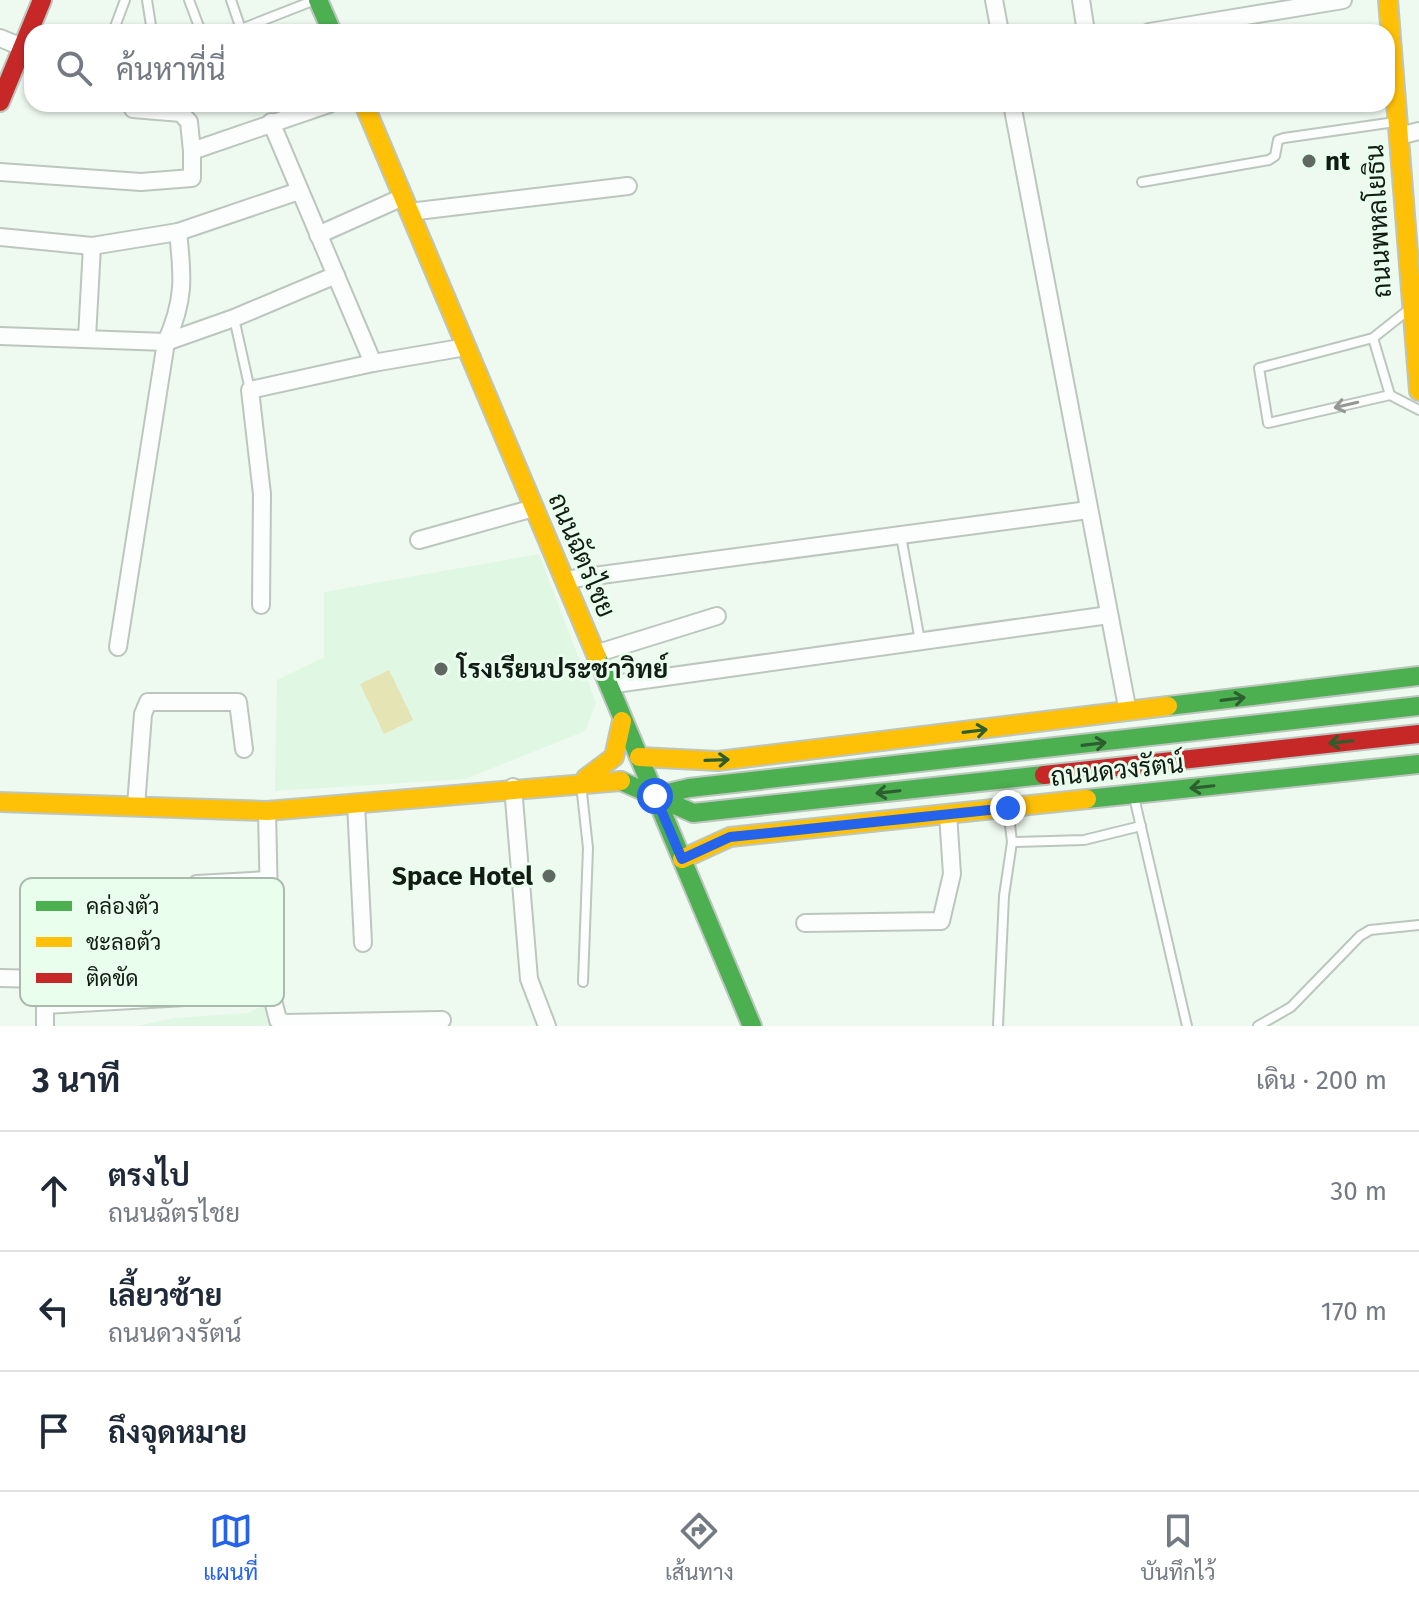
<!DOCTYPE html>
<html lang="th">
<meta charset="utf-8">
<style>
:root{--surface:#fff;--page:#f2f2f3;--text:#1f2937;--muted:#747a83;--line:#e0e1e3;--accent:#2563eb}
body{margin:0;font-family:"Fira Sans",Sarabun,sans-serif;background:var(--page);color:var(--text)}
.stop{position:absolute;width:24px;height:24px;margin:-18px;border:6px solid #2563eb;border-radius:50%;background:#fff}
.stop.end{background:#2563eb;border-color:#fff;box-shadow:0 2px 8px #0008}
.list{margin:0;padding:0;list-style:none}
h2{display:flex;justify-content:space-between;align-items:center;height:104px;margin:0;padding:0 32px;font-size:34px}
h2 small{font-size:26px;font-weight:400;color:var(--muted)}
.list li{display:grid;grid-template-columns:52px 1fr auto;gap:24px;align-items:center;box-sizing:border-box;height:120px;padding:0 32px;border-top:2px solid var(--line)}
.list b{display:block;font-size:30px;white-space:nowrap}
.list p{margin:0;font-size:26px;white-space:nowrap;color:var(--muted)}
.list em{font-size:26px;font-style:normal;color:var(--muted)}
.icon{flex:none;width:44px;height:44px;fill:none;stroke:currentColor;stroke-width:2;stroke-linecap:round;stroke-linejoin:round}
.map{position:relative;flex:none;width:1419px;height:1026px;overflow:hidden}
.search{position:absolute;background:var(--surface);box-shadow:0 2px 6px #0004;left:24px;right:24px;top:24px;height:88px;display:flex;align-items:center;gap:20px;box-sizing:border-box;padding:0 28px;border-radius:24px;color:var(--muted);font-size:30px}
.sheet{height:464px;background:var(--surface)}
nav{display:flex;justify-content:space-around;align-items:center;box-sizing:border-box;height:112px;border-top:2px solid var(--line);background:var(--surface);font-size:22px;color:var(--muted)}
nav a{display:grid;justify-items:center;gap:4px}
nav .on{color:var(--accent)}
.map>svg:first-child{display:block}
.built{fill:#e0f7e4}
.green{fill:#e5e4b4}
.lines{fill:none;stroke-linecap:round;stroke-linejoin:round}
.lane-casing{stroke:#bcc6be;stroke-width:12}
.street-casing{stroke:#bcc6be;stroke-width:20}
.fast-casing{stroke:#bcc6be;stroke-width:22}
.slow-casing{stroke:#bcc6be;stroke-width:22}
.jam-casing{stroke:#bcc6be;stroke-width:22}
.lane{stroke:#fcfefd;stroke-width:8}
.street{stroke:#fcfefd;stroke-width:16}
.fast{stroke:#4caf50;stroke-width:18}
.slow{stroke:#ffc107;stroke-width:18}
.jam{stroke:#c62828;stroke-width:18}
.oneway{stroke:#939894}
.oneway2{stroke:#2c5e2f}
.route{stroke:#2563eb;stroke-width:10}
.poi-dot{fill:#5f6961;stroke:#e9feed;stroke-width:3}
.labels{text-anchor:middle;stroke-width:6;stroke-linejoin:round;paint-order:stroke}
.poi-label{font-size:26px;font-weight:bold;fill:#121b14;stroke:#e9feed;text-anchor:start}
.street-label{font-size:26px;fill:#121b14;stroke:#e9feed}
.key{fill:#e9feed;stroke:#a8baac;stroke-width:2}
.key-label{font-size:22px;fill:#121b14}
</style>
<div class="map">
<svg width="1419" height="1026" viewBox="0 0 1419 1026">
<rect width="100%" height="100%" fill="#eef9f0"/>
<g class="built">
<polygon points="539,554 596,703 585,731 465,779 275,791 277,680 324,657 324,592"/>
<polygon points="266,1004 279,1026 138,1026 174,1018 249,1013"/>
</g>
<polygon class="green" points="389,670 413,720 384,734 360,684"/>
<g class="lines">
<g class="lane-casing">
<g id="lane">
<polyline points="147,0 152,32"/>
<polyline points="189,0 201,32"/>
<polyline points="231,0 241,29"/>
<polyline points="113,32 125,0"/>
<polyline points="223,32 241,29 315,0"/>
<polyline points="1142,182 1269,160 1275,156 1278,140 1284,138 1395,122"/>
<polyline points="1407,311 1373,338 1259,368 1268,423 1390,395 1419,410"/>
<polyline points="234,318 250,390"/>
<polyline points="1373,338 1390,395"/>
<polyline points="901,536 920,641"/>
<polyline points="581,784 588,848 583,982"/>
<polyline points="1134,797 1187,1026"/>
<polyline points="1012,842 1084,840 1141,826"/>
<polyline points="998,1026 1004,896 1012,842 1008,808"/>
<polyline points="1258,1026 1291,1007 1360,936 1370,930 1419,925"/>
</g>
</g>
<g class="street-casing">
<g id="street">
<polyline points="994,0 1000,32"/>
<polyline points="1081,0 1086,32"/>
<polyline points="1149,32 1343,0"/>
<polyline points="0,38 22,47"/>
<polyline points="1012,104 1128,712"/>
<polyline points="133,109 181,113 189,122 192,151"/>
<polyline points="271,122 373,363"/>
<polyline points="1399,136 1419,131"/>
<polyline points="0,172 141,182 192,178 192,151 329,104"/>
<polyline points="409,212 628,186"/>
<polyline points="318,235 403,197"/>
<polyline points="0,237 92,246 178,232 299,191"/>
<polyline points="0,336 166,342 234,318 336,275"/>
<polyline points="87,338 92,246"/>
<polyline points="419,540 534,508"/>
<polyline points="564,580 1088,510"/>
<polyline points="261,605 262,494 250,390 373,363 466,347"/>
<path d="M 118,647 L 166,342 C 185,300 183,277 178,232"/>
<polyline points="595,654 717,616"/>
<polyline points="608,685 1109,615"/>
<polyline points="513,787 529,979 547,1026"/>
<polyline points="356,803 363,943"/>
<polyline points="136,806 143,714 148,702 238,702 244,749"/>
<polyline points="805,923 941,921 952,874 948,814"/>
<polyline points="197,938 193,892 197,884 268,880"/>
<polyline points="0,978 42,979 45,1005 271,992 267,811"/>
<polyline points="271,992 278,1020 286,1023 442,1020"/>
<polyline points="45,1026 45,1005"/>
</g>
</g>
<g class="fast-casing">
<g id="fast">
<polyline points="318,0 332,32"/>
<polyline points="597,657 752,1026"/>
<polyline points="1168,706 1419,676"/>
<polyline points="621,781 693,813 1044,775"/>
<polyline points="655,796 689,788 1419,706"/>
<polyline points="1087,799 1419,764"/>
</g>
</g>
<g class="slow-casing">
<g id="slow">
<polyline points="1388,0 1419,391"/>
<polyline points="364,104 597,657"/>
<polyline points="639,757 718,761 1168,706"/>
<polyline points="586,778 614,757 622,721"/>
<polyline points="0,802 267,811 621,781"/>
<polyline points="682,859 730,837 1087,799"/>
</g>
</g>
<g class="jam-casing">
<g id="jam">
<polyline points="0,102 42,0"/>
<polyline points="1044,775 1419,734"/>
</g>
</g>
<use href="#lane" class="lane"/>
<use href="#street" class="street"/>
<use href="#fast" class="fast"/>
<use href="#slow" class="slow"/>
<use href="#jam" class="jam"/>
</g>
<defs><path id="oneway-shaft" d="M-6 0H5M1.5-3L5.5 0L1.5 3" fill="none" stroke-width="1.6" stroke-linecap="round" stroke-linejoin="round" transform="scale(2)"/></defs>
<use class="oneway" href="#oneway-shaft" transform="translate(1346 405) rotate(167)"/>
<g class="oneway2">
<use href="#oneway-shaft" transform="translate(1233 699) rotate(-7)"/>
<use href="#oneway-shaft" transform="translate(975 731) rotate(-7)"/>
<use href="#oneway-shaft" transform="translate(1341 742) rotate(174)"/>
<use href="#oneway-shaft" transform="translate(1094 744) rotate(-7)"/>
<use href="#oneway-shaft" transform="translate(717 760) rotate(-2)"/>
<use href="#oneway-shaft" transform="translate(1202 787) rotate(174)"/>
<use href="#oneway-shaft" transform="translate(888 792) rotate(174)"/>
</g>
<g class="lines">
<polyline class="route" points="655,796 682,859 730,837 1008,808"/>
</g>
<g class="poi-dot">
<circle cx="1309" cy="161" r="8"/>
<circle cx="441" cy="669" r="8"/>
<circle cx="549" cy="876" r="8"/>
</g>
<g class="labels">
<g class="poi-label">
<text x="1325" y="170">nt</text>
<text x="457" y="678">โรงเรียนประชาวิทย์</text>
<text x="533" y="885" text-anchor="end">Space Hotel</text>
</g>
<g class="street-label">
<text transform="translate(1378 221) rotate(-93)" y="9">ถนนพหลโยธิน</text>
<text transform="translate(582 555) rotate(67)" y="9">ถนนฉัตรไชย</text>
<text transform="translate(1117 770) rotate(-6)" y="9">ถนนดวงรัตน์</text>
</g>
</g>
<rect x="20" y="878" width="264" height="128" rx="12" class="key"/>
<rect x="36" y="901" width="36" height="10" fill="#4caf50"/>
<rect x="36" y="937" width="36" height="10" fill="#ffc107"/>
<rect x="36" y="973" width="36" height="10" fill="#c62828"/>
<g class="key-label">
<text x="86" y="914">คล่องตัว</text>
<text x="86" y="950">ชะลอตัว</text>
<text x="86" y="986">ติดขัด</text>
</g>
</svg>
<div class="stop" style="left:655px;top:796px"></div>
<div class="stop end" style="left:1008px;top:808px"></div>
<div class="search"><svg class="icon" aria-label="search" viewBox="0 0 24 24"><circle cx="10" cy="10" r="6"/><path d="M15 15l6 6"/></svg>ค้นหาที่นี่</div>
</div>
<section class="sheet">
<h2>3 นาที<small>เดิน · 200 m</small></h2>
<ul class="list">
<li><svg class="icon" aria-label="ahead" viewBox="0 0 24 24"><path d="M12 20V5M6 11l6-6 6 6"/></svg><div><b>ตรงไป</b><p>ถนนฉัตรไชย</p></div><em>30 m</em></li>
<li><svg class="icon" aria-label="left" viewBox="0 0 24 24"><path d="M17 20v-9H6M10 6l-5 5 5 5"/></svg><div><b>เลี้ยวซ้าย</b><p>ถนนดวงรัตน์</p></div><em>170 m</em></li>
<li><svg class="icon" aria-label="arrive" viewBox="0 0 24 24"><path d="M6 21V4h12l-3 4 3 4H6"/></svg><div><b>ถึงจุดหมาย</b></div></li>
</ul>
</section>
<nav>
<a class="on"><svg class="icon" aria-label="map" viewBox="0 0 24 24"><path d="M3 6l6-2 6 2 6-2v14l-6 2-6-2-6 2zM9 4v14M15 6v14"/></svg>แผนที่</a>
<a><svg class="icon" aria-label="directions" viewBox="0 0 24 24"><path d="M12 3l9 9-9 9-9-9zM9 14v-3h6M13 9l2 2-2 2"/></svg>เส้นทาง</a>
<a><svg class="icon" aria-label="saved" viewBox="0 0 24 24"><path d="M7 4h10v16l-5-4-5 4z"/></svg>บันทึกไว้</a>
</nav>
